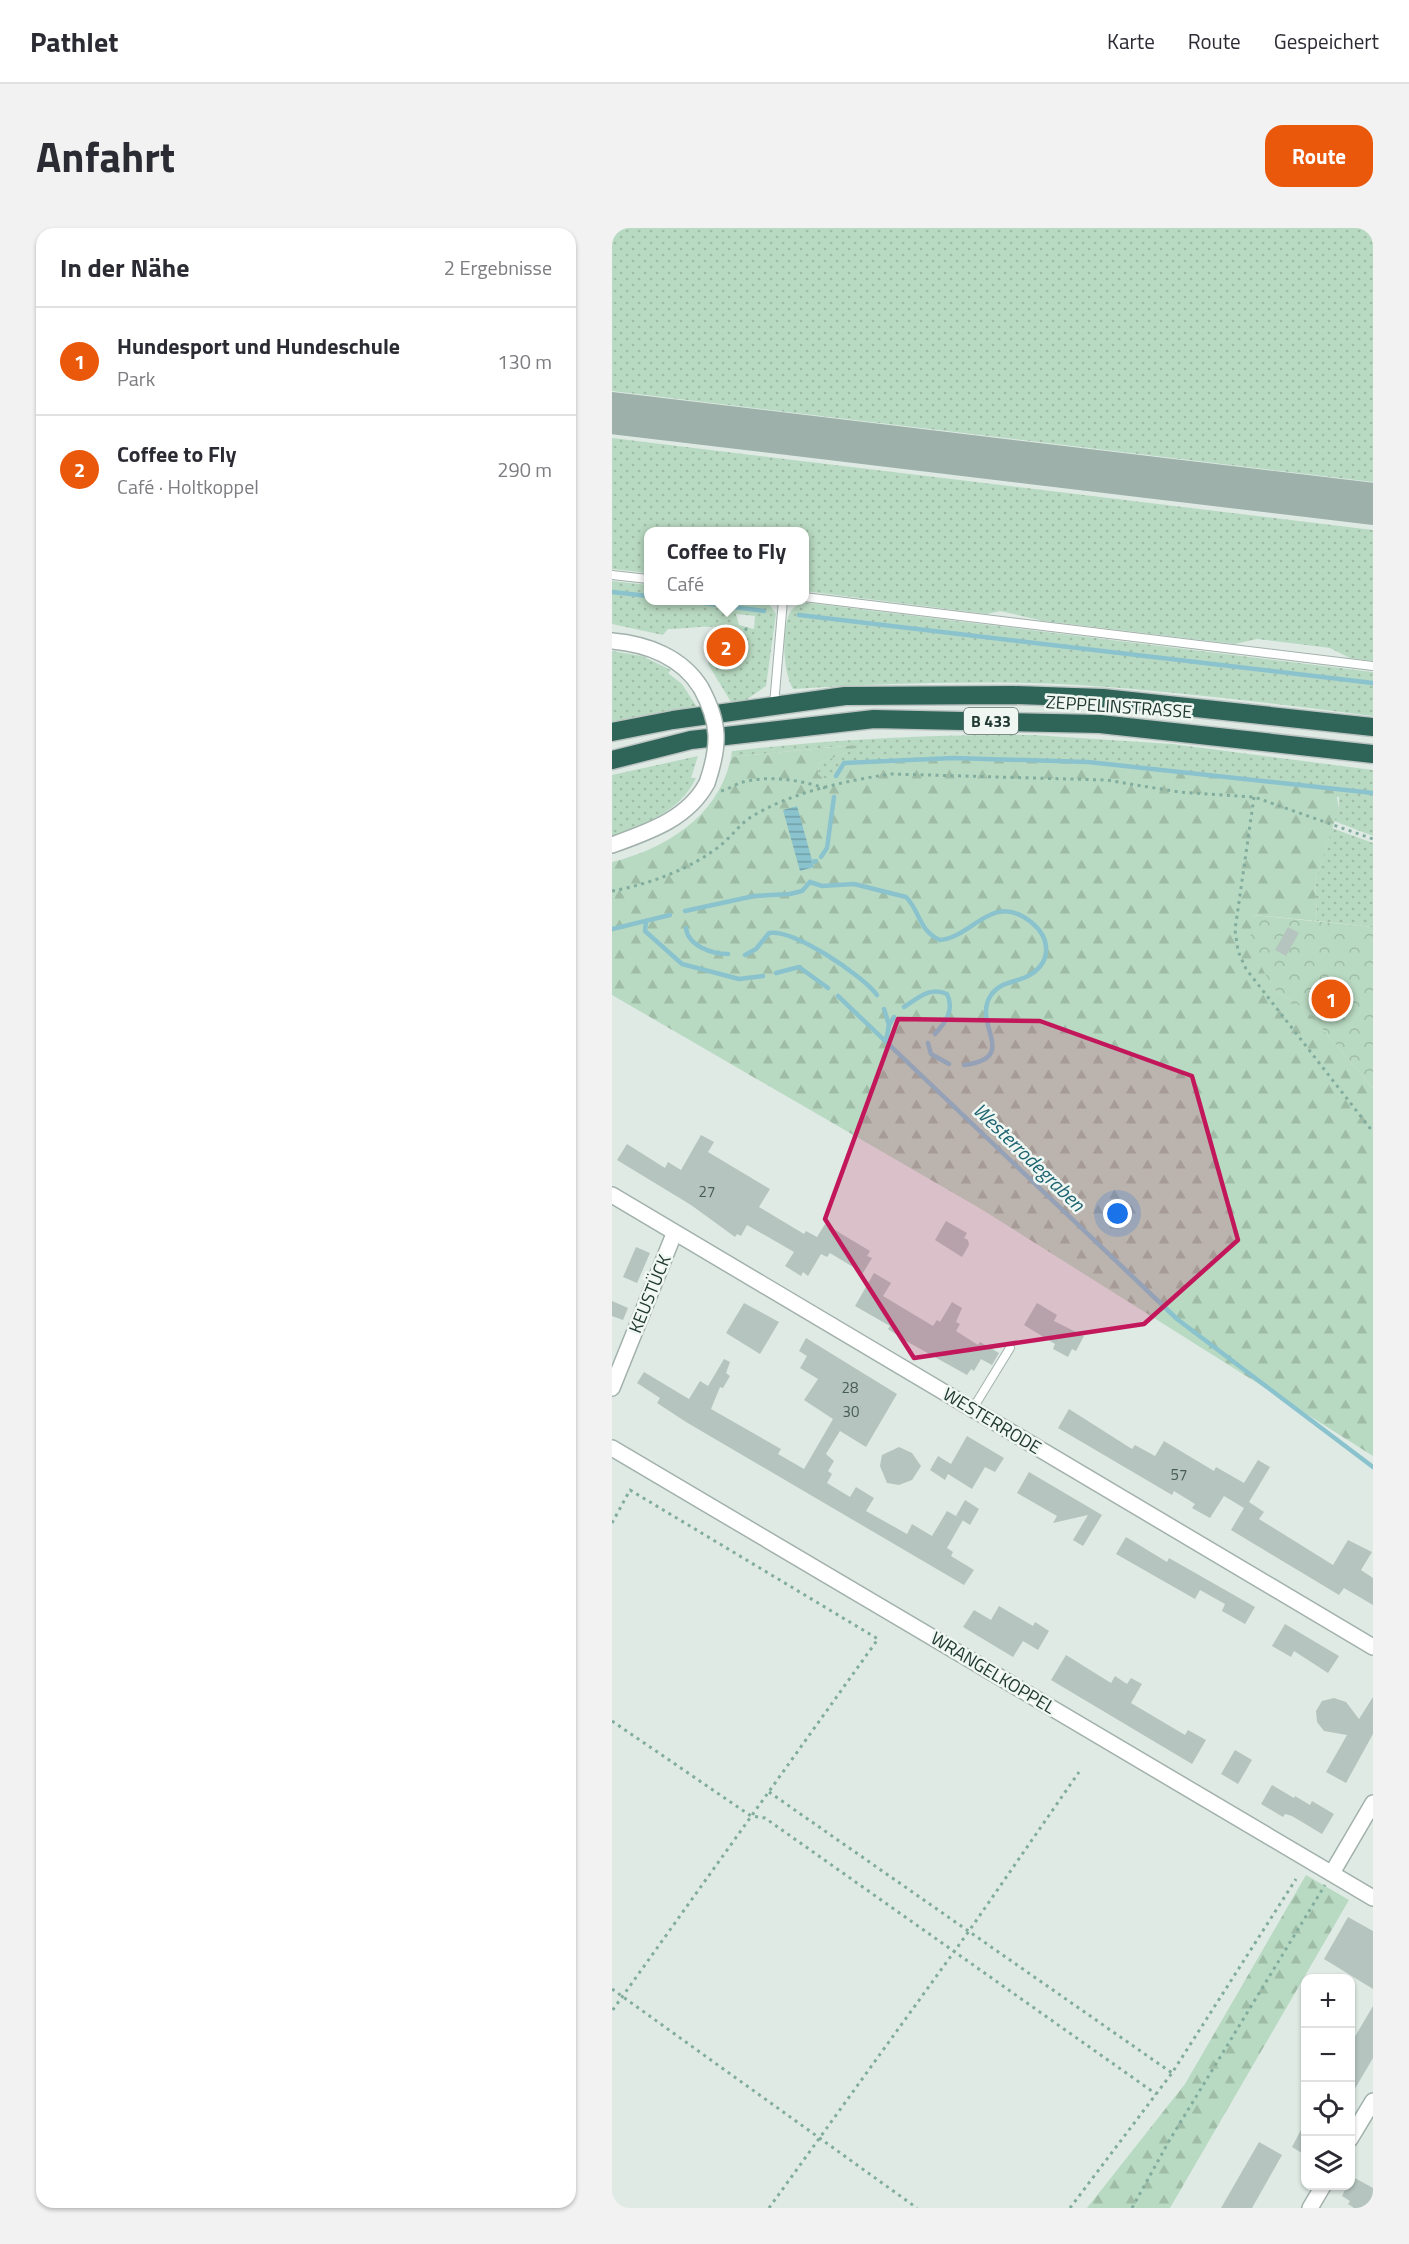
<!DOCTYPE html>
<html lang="de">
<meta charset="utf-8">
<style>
:root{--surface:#fff;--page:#f2f2f3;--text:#2b2b33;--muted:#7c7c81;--line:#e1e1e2;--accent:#ea580c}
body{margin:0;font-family:"Titillium Web",sans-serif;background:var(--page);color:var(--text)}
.controls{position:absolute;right:18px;bottom:18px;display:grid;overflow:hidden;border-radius:12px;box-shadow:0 2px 4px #0004}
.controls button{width:54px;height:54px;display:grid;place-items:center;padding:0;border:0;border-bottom:2px solid var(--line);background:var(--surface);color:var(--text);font:30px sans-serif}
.you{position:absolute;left:506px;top:986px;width:21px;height:21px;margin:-15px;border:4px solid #fff;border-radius:50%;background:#1a73e8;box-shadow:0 0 0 9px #1a73e833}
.badge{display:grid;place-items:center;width:39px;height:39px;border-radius:50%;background:var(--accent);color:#fff;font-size:20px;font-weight:700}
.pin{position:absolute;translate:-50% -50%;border:3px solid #fff;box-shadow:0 2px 6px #0006}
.popup{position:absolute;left:32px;top:299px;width:165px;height:78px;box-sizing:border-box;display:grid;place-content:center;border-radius:12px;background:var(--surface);filter:drop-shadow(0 2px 4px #0005);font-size:20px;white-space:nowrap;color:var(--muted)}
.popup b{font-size:22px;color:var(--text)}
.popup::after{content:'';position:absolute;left:50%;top:100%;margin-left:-12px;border:12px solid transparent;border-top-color:var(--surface)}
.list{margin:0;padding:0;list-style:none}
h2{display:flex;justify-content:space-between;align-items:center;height:78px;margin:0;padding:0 24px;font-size:26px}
h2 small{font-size:20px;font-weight:400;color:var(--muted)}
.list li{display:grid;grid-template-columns:39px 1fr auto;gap:18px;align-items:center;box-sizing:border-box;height:108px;padding:0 24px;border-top:2px solid var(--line)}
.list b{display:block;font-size:22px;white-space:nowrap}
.list p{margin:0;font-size:20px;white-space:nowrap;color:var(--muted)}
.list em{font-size:20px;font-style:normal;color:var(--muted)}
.icon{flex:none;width:33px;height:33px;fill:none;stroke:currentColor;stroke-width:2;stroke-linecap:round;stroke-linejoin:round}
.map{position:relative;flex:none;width:761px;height:1980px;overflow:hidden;border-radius:18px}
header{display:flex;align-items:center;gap:36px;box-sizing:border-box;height:84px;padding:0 30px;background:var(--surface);border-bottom:2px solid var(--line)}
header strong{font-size:28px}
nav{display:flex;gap:33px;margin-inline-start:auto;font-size:21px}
.intro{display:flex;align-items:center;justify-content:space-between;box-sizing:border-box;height:144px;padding:0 36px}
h1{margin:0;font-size:42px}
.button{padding:15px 27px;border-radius:18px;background:var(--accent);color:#fff;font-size:21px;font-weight:700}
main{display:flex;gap:36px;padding:0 36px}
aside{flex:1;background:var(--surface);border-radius:18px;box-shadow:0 2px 4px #0004}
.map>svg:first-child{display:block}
.grass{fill:url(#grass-dots);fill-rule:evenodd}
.forest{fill:url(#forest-firs)}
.park{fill:url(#park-crowns)}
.water{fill:url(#water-rules)}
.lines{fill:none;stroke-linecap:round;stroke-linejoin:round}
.stream{stroke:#8ac3cd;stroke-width:4.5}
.taxiway{stroke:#9db0aa;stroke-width:42}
.building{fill:#b5c4be}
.lane-casing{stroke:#a2b1ac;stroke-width:10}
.street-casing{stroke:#a2b1ac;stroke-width:18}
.highway-casing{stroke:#bcc4c2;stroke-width:21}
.path{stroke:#81ac9e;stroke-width:3;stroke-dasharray:3 4.5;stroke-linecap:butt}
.lane{stroke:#fff;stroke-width:8}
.street{stroke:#fff;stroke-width:15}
.highway{stroke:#2f6458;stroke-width:18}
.street-bridge-casing{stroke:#a2b1ac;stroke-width:18;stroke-linecap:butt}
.street-bridge{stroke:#fff;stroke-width:15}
.marked{fill:#c2185b;fill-opacity:0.2;stroke:#c2185b;stroke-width:4.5;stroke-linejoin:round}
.labels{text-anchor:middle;stroke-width:5;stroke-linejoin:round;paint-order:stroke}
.number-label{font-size:15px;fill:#465c55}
.shield{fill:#f0f7f3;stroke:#5f726c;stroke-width:1.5}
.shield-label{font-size:16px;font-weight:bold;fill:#213932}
.street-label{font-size:18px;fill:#213932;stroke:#f0f7f3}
.water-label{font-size:20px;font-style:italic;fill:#1f6471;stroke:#f0f7f3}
</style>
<header>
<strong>Pathlet</strong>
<nav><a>Karte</a><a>Route</a><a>Gespeichert</a></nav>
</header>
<div class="intro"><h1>Anfahrt</h1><a class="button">Route</a></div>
<main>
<aside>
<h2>In der Nähe<small>2 Ergebnisse</small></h2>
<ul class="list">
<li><span class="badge">1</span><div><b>Hundesport und Hundeschule</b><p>Park</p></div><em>130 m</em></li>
<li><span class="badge">2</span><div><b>Coffee to Fly</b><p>Café · Holtkoppel</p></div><em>290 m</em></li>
</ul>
</aside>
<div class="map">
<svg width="761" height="1980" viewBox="0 0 761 1980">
<defs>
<pattern id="grass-dots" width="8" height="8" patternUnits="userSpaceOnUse" patternTransform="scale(1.5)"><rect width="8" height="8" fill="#b9dac2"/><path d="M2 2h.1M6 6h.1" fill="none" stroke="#9fbca7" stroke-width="1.8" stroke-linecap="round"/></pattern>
<pattern id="forest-firs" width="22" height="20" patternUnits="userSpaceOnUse" patternTransform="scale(1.5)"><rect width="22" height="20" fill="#b9dac2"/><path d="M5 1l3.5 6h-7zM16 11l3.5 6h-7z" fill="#9fbca7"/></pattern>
<pattern id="park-crowns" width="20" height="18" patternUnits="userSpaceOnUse" patternTransform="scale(1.5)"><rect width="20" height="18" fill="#b9dac2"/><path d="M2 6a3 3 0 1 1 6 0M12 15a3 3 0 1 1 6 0" fill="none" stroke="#9fbca7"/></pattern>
<pattern id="water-rules" width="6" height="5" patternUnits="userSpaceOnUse" patternTransform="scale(1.5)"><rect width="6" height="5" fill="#8ac3cd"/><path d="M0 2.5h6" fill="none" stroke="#709fa7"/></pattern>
</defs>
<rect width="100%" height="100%" fill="#dfeae5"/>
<g class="grass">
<polygon points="0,0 761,0 761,254 0,163"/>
<polygon points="0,210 761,302 761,433 738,430 718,420 645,411 623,416 432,393 388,383 375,386 192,363 192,304 36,304 36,345 0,341"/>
<path d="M 0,353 L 36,357 L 36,372 L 155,373 L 164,386 L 154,458 L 134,472 L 119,474 L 96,436 L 97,431 L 127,433 L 131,411 C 114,391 79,402 56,401 L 51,407 L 0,396 ZM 124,386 L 143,388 L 142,401 L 127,397 Z"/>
<path d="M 189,374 L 761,444 L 761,488 C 663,476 565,463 467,457 C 371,452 276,455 181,461 C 171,444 170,408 176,389 C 178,382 184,378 189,374 Z"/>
<polygon points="0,423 30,428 59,442 56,445 70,456 85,479 0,495"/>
<path d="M 421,507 L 560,516 L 761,542 L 761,608 L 722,593 L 727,580 L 727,569 L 224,548 L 224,552 L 213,552 L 206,546 L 207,535 L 240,522 L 242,517 L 119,529 L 120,523 C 223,511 317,506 421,507 Z"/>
<path d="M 86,528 L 79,550 L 84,550 C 68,584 32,596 0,609 L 0,547 Z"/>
<polygon points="720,600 761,615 761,699 705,693 703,653"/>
</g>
<g class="forest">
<path d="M 243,517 L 241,522 L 207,535 L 206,546 L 213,552 L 224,552 L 226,542 L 232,535 L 341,530 L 476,534 L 723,560 L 727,580 L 703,653 L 705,693 L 641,687 L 661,761 L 694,782 L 761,860 L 761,1228 L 369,981 L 0,767 L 0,634 C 54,621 108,587 119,529 Z"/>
<polygon points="694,1647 737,1672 558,1980 475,1980 573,1856"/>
</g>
<polygon class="park" points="640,687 761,699 761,860 694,782 661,761 638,716"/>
<polygon class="water" points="185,578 202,639 188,643 171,582"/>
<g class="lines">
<g class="stream">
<polyline points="0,364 36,368"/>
<polyline points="70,372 152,383"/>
<polyline points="187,387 761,455"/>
<polyline points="224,548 232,535 341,530 476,534 761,565"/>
<polyline points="209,629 215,620 222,569"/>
<polyline points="201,634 204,633"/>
<path d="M 198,654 L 210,658 L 242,656 L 294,669 C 308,683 307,703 328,712 C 361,709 380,663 419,694 C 440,711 440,736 414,749 C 401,755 388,754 379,767 C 359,796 409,830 352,837"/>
<polyline points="73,683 142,668 178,666 190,663 198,654"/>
<polyline points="34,693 33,703 70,736 127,751 151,748"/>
<path d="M 74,700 C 76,718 100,726 116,726"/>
<polyline points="0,701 58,687"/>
<path d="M 133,727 L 144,721 L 157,705 C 182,701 250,747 265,767"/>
<polyline points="164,745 187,739 216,760"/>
<polyline points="226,768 565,1091 761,1239"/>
<path d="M 292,779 C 306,770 318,758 335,766 C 343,782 333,795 323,806"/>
<polyline points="272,781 277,797 274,813"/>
<polyline points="277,797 282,789"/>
<polyline points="316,815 319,826 337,836"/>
</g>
<polyline class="taxiway" points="0,185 761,276"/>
</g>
<g class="building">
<polygon points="101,407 131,411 128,434 98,428"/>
<polygon points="676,699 687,705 674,728 663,722"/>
<polygon points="89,907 102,914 96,924 158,961 147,979 192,1006 194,1003 205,1009 213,996 258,1023 255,1028 260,1030 251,1045 218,1025 215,1029 209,1026 196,1048 191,1044 189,1048 173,1038 182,1024 135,997 129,1008 125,1006 123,1009 79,977 5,932 15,916 53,940 56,934 69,942"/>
<polygon points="334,993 355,1005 352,1010 356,1012 357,1017 350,1029 323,1012"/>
<polygon points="24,1019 38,1025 25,1055 11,1049"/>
<polygon points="262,1045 279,1055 271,1068 321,1098 325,1092 328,1094 340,1074 350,1080 344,1094 348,1096 344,1103 366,1117 368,1114 387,1125 380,1137 369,1131 362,1143 359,1141 355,1147 294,1113 276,1101 278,1098 243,1078"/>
<polygon points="0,1073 16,1080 11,1092 0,1088"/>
<polygon points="132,1075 167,1094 148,1126 114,1105"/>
<polygon points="425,1075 445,1087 442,1093 472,1108 464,1123 460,1121 456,1129 441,1121 443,1116 412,1097"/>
<polygon points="194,1110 285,1166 254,1219 228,1203 214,1226 222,1233 216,1243 220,1246 215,1255 238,1269 244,1259 262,1270 254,1283 295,1306 300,1296 320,1308 335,1283 351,1292 335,1320 341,1324 339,1328 362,1342 352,1357 74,1194 45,1175 48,1170 25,1155 32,1144 77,1171 88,1153 96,1158 112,1131 118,1134 114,1145 118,1148 111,1160 108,1159 99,1181 169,1221 166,1226 192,1241 221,1191 192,1172 206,1151 188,1140 195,1128 187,1123"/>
<polygon points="457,1181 520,1221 523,1217 543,1228 552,1213 602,1243 604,1239 632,1255 646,1232 658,1239 637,1274 652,1284 647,1291 721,1337 736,1312 760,1324 749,1342 761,1350 761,1377 732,1360 727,1367 619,1302 632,1280 612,1268 598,1290 580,1280 583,1276 562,1263 560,1267 446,1200"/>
<polygon points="355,1208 392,1230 383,1244 373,1239 360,1261 336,1246 333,1252 318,1242 326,1228 339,1236"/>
<polygon points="287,1219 300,1225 309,1238 300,1252 287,1257 275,1255 268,1238 270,1227"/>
<polygon points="417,1244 490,1287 471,1318 461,1312 476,1287 441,1295 445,1288 405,1265"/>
<polygon points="353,1272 367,1281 358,1297 344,1288"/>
<polygon points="514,1309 555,1334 557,1330 643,1379 633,1396 610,1383 613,1376 588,1362 583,1371 504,1326"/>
<polygon points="387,1378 421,1398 423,1394 437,1403 426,1422 411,1413 401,1429 351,1399 362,1382 379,1392"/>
<polygon points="673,1396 727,1428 716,1445 682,1423 679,1429 660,1418"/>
<polygon points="454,1427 499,1455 503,1448 515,1456 519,1450 530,1456 519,1475 573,1507 576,1502 594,1512 580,1536 439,1452"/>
<polygon points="761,1469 761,1506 734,1555 714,1544 735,1507 712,1503 705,1494 704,1483 710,1473 722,1470 734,1474 747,1491"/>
<polygon points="623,1522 640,1532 626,1556 609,1546"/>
<polygon points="660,1557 682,1570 683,1568 698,1577 700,1573 722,1586 710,1606 680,1588 673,1586 671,1589 649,1576"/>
<polygon points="736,1689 761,1703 761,1761 712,1731"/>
<polygon points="761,1778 761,1830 738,1869 738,1817"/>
<polygon points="693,1894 693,1927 680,1919"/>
<polygon points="647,1914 670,1927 640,1980 609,1980"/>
<polygon points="741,1949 761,1960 761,1980 742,1980 736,1976 738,1973 730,1968 735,1958 738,1958"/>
</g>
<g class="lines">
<g class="lane-casing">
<g id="lane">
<polyline points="0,347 36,351"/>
<polyline points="192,369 761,438"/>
<polyline points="162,477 171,372"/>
<polyline points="360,1182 398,1120"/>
</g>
</g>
<g class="street-casing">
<g id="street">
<path d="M 0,413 C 35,416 70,429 89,460"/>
<path d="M 0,617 C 36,604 76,591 95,555"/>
<polyline points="0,967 761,1419"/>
<polyline points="0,1160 62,1006"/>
<polyline points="0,1220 761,1670"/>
<polyline points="720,1645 761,1575"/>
<polyline points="738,1911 761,1873"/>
<polyline points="698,1980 711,1958"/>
</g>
</g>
<g class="highway-casing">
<g id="highway">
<polyline points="0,504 61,492 233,468 401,467 491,470 761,499"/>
<polyline points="0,532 79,512 262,491 488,496 761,526"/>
</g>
</g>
<g class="path">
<polyline points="127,407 138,398"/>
<path d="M 109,563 C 117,561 124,556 131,554 C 159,547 186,552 213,560"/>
<polyline points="642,569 623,702 626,723 634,741 761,904"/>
<path d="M 0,663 C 38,656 79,641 109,617 C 120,608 128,596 139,589 C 180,564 232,553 279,546 L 494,552 L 567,564 L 642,569 L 761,611"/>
<polyline points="0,1295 18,1262 266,1411 0,1783"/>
<polyline points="0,1493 139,1588 153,1590 544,1866"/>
<polyline points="157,1564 560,1845"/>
<polyline points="0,1761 305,1980"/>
<polyline points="157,1980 357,1703 467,1544"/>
<polyline points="458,1980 560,1845 684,1651"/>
<polyline points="520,1980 557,1913 713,1657"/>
</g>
<use href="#lane" class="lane"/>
<use href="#street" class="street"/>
<use href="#highway" class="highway"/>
<g class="street-bridge-casing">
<path id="street-bridge" d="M 89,460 C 108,495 108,517 95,555"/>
</g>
<use href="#street-bridge" class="street-bridge"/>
</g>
<path class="marked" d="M 286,791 L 428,793 L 580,848 L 626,1012 L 532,1096 L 302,1130 L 213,991 Z"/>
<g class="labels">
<g class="number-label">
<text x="95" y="969">27</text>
<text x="238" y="1165">28</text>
<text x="239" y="1189">30</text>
<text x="567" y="1252">57</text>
</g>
<rect class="shield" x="352" y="480" width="54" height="26" rx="4.5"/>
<g class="shield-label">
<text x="379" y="499">B 433</text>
</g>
<g class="street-label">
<text transform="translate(507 479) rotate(4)" y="6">ZEPPELINSTRASSE</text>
<text transform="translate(38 1066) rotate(-68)" y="6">KEUSTÜCK</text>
<text transform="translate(380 1193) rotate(31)" y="6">WESTERRODE</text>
<text transform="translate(381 1445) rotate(31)" y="6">WRANGELKOPPEL</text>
</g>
<g class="water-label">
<text transform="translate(417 929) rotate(44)" y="7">Westerrodegraben</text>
</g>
</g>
</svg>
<div class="controls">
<button>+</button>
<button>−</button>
<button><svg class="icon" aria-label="locate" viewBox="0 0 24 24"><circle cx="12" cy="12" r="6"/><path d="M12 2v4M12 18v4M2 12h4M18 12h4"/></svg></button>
<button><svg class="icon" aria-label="layers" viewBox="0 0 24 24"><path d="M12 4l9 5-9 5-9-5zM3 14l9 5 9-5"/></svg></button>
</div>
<div class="you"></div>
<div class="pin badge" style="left:719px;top:771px">1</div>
<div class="pin badge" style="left:114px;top:419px">2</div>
<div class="popup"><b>Coffee to Fly</b>Café</div>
</div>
</main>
